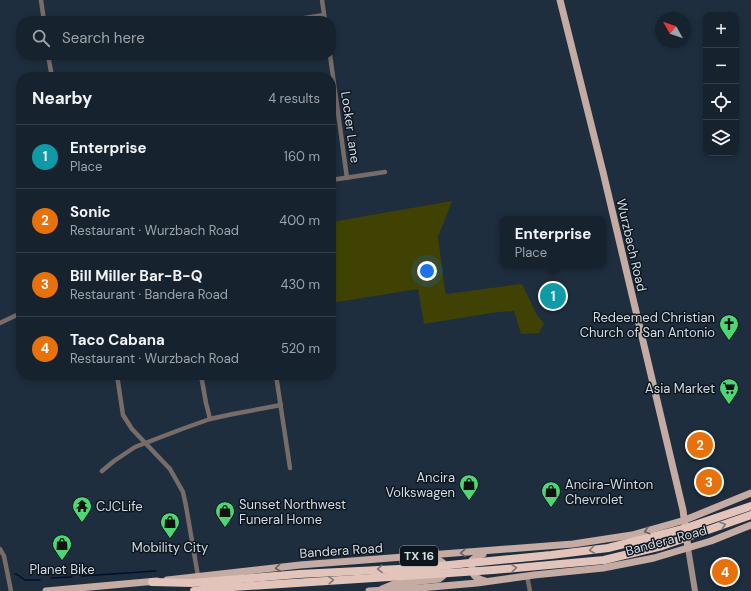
<!DOCTYPE html>
<meta charset="utf-8">
<style>
:root{--surface:#16222e;--page:#1f2a36;--text:#f1f3f6;--muted:#9ea4aa;--line:#353f4a;--accent:#2563eb}
body{margin:0;font-family:"DM Sans",sans-serif;background:var(--page);color:var(--text)}
.controls{position:absolute;right:12px;top:12px;display:grid;overflow:hidden;border-radius:8px;box-shadow:0 2px 6px #0003}
.controls button{width:36px;height:36px;display:grid;place-items:center;padding:0;border:0;border-bottom:1px solid var(--line);background:var(--surface);color:var(--text);font:20px sans-serif}
.compass{position:absolute;left:655px;top:12px;width:36px;height:36px;border-radius:50%;background:var(--surface);box-shadow:0 2px 6px #0003;rotate:310deg}
.you{position:absolute;left:427px;top:271px;width:14px;height:14px;margin:-10px;border:3px solid #fff;border-radius:50%;background:#1a73e8;box-shadow:0 0 0 6px #1a73e833}
.badge{display:grid;place-items:center;width:26px;height:26px;border-radius:50%;background:var(--accent);color:#fff;font-size:13px;font-weight:700}
.pin{position:absolute;translate:-50% -50%;border:2px solid #fff;box-shadow:0 1px 4px #0006}
.popup{position:absolute;left:500px;top:216px;width:106px;height:52px;box-sizing:border-box;display:grid;place-content:center;border-radius:8px;background:var(--surface);filter:drop-shadow(0 1px 3px #0005);font-size:13px;white-space:nowrap;color:var(--muted)}
.popup b{font-size:15px;color:var(--text)}
.popup::after{content:'';position:absolute;left:50%;top:100%;margin-left:-8px;border:8px solid transparent;border-top-color:var(--surface)}
.list{margin:0;padding:0;list-style:none}
h2{display:flex;justify-content:space-between;align-items:center;height:52px;margin:0;padding:0 16px;font-size:17px}
h2 small{font-size:13px;font-weight:400;color:var(--muted)}
.list li{display:grid;grid-template-columns:26px 1fr auto;gap:12px;align-items:center;box-sizing:border-box;height:64px;padding:0 16px;border-top:1px solid var(--line)}
.list b{display:block;font-size:15px;white-space:nowrap}
.list p{margin:0;font-size:13px;white-space:nowrap;color:var(--muted)}
.list em{font-size:13px;font-style:normal;color:var(--muted)}
.icon{flex:none;width:22px;height:22px;fill:none;stroke:currentColor;stroke-width:2;stroke-linecap:round;stroke-linejoin:round}
.map{position:relative;flex:none;width:751px;height:591px;overflow:hidden}
.search{position:absolute;background:var(--surface);box-shadow:0 2px 6px #0003;left:16px;top:16px;width:320px;height:44px;display:flex;align-items:center;gap:10px;box-sizing:border-box;padding:0 14px;border-radius:16px;color:var(--muted);font-size:15px}
.panel{position:absolute;background:var(--surface);box-shadow:0 2px 6px #0003;left:16px;top:72px;width:320px;height:308px;border-radius:16px}
.map>svg:first-child{display:block}
.green{fill:#3f4203}
.lines{fill:none;stroke-linecap:round;stroke-linejoin:round}
.stream{stroke:#000f2f;stroke-width:1.5}
.street{stroke:#786c69;stroke-width:4.5}
.secondary{stroke:#a38f8a;stroke-width:6}
.primary{stroke:#c4aba4;stroke-width:7}
.highway{stroke:#e2c4bb;stroke-width:8}
.highway-bridge{stroke:#e2c4bb;stroke-width:8}
.oneway{stroke:#837674}
.oneway2{stroke:#696060}
.labels{text-anchor:middle;stroke-width:3;stroke-linejoin:round;paint-order:stroke}
.shield{fill:#0e161d;stroke:#97a1aa;stroke-width:1}
.shield-label{font-size:12px;font-weight:bold;fill:#d2dce7}
.street-label{font-size:13px;fill:#d2dce7;stroke:#0e161d}
.poi-label{font-size:13px;fill:#d2dce7;stroke:#0e161d;text-anchor:end}
</style>
<div class="map">
<svg width="751" height="591" viewBox="0 0 751 591">
<rect width="100%" height="100%" fill="#1e2e3e"/>
<polygon class="green" points="452,201 438,237 445,291 446,294 522,284 537,315 544,323 539,333 521,334 514,311 498,312 424,324 418,289 331,303 331,222"/>
<g class="lines">
<g class="stream">
<polyline points="15,574 18,575 25,580 40,580"/>
<polyline points="82,576 156,571"/>
<polyline points="51,578 72,577"/>
</g>
<g class="street">
<polyline points="41,0 44,21"/>
<polyline points="322,0 325,21"/>
<polyline points="286,21 324,15"/>
<polyline points="48,55 52,77"/>
<polyline points="330,55 347,178"/>
<polyline points="331,180 385,172"/>
<polyline points="0,323 21,313"/>
<polyline points="117,375 123,415 132,429 170,469 183,492 186,506 198,576"/>
<polyline points="201,375 206,403 210,419"/>
<polyline points="276,375 290,468"/>
<polyline points="102,471 114,461 135,447 182,429 210,419 233,414 281,405"/>
<polyline points="0,549 4,556 11,591"/>
<polyline points="527,576 530,591"/>
</g>
<polyline class="secondary" points="688,548 695,591"/>
<g class="primary">
<polyline points="560,0 603,172 683,510 688,548"/>
<path d="M 483,554 L 479,555 L 472,560 C 471,572 472,578 485,581"/>
<polyline points="167,580 300,565 573,544 632,535 685,520 751,493"/>
<polyline points="382,589 394,584 439,579 443,576 444,570 443,563 437,559 431,558"/>
<polyline points="46,591 157,581"/>
<polyline points="369,591 420,588 477,583 534,575 603,568 654,558 711,541 751,525"/>
</g>
<g class="highway">
<polyline points="152,582 192,583 299,574 419,568"/>
<polyline points="194,591 217,588 420,575"/>
</g>
<g class="highway-bridge">
<polyline points="419,568 551,555 608,548 683,529 751,506"/>
<polyline points="420,575 493,570 604,560 662,546 751,515"/>
</g>
</g>
<defs><path id="oneway-chevron" d="M-2-3.5L2.5 0L-2 3.5" fill="none" stroke-width="1.6" stroke-linecap="round" stroke-linejoin="round"/></defs>
<g class="oneway">
<use href="#oneway-chevron" transform="translate(723 525) rotate(-18)"/>
<use href="#oneway-chevron" transform="translate(592 550) rotate(173)"/>
<use href="#oneway-chevron" transform="translate(514 568) rotate(-5)"/>
<use href="#oneway-chevron" transform="translate(380 569) rotate(177)"/>
<use href="#oneway-chevron" transform="translate(331 580) rotate(-4)"/>
</g>
<g class="oneway2">
<use href="#oneway-chevron" transform="translate(647 531) rotate(164)"/>
<use href="#oneway-chevron" transform="translate(463 553) rotate(176)"/>
<use href="#oneway-chevron" transform="translate(278 568) rotate(174)"/>
</g>
<defs>
<g id="church-pin" transform="scale(1)"><path d="M0 17L-7.5 6A9.5 9.5 0 1 1 7.5 6Z" fill="#4ed675" stroke="#0e161d"/><path d="M-1.2-6h2.4v3.5h3.3v2.4h-3.3V6h-2.4V-.1h-3.3v-2.4h3.3Z" fill="#111"/></g>
<g id="supermarket-pin" transform="scale(1)"><path d="M0 17L-7.5 6A9.5 9.5 0 1 1 7.5 6Z" fill="#4ed675" stroke="#0e161d"/><path d="M-6-5.5h2.5l.6 2H6L4.5 2H-2.5L-4.4-4H-6ZM-1.5 3.2a1.3 1.3 0 1 0 .1 0ZM3 3.2a1.3 1.3 0 1 0 .1 0Z" fill="#111"/></g>
<g id="shop-pin" transform="scale(1)"><path d="M0 17L-7.5 6A9.5 9.5 0 1 1 7.5 6Z" fill="#4ed675" stroke="#0e161d"/><path d="M-5-2.5h2.3a2.7 3.5 0 0 1 5.4 0H5L5.5 6h-11ZM-1.5-2.5h3a1.5 2.3 0 0 0-3 0Z" fill="#111"/></g>
<g id="temple-pin" transform="scale(1)"><path d="M0 17L-7.5 6A9.5 9.5 0 1 1 7.5 6Z" fill="#4ed675" stroke="#0e161d"/><path d="M0-6L5-2H3V0L6.5 2.5H4V6H1.5V3h-3V6H-4V2.5H-6.5L-3 0V-2H-5Z" fill="#111"/></g>
</defs>
<g fill-rule="evenodd">
<use href="#church-pin" x="729" y="324"/>
<use href="#supermarket-pin" x="729" y="388"/>
<use href="#shop-pin" x="469" y="484"/>
<use href="#shop-pin" x="551" y="491"/>
<use href="#temple-pin" x="82" y="506"/>
<use href="#shop-pin" x="225" y="511"/>
<use href="#shop-pin" x="170" y="522"/>
<use href="#shop-pin" x="62" y="544"/>
</g>
<g class="labels">
<rect class="shield" x="400" y="546" width="38" height="20" rx="3"/>
<g class="shield-label">
<text x="419" y="560">TX 16</text>
</g>
<g class="street-label">
<text transform="translate(351 127) rotate(82)" y="5">Locker Lane</text>
<text transform="translate(632 245) rotate(77)" y="5">Wurzbach Road</text>
<text transform="translate(666 540) rotate(-15)" y="5">Bandera Road</text>
<text transform="translate(341 550) rotate(-4)" y="5">Bandera Road</text>
</g>
<g class="poi-label">
<text x="715" y="322">Redeemed Christian<tspan x="715" dy="15">Church of San Antonio</tspan></text>
<text x="715" y="393">Asia Market</text>
<text x="455" y="482">Ancira<tspan x="455" dy="15">Volkswagen</tspan></text>
<text x="565" y="489" text-anchor="start">Ancira-Winton<tspan x="565" dy="15">Chevrolet</tspan></text>
<text x="239" y="509" text-anchor="start">Sunset Northwest<tspan x="239" dy="15">Funeral Home</tspan></text>
<text x="96" y="511" text-anchor="start">CJCLife</text>
<text x="170" y="552" text-anchor="middle">Mobility City</text>
<text x="62" y="574" text-anchor="middle">Planet Bike</text>
</g>
</g>
</svg>
<div class="controls">
<button>+</button>
<button>−</button>
<button><svg class="icon" aria-label="locate" viewBox="0 0 24 24"><circle cx="12" cy="12" r="6"/><path d="M12 2v4M12 18v4M2 12h4M18 12h4"/></svg></button>
<button><svg class="icon" aria-label="layers" viewBox="0 0 24 24"><path d="M12 4l9 5-9 5-9-5zM3 14l9 5 9-5"/></svg></button>
</div>
<svg class="compass" viewBox="-18 -18 36 36"><path d="M0-13l5 13h-10z" fill="#e53935"/><path d="M0 13l5-13h-10z" fill="#9ea4aa"/></svg>
<div class="you"></div>
<div class="pin badge" style="left:553px;top:296px;background:#0f9aa8">1</div>
<div class="popup"><b>Enterprise</b>Place</div>
<div class="pin badge" style="left:700px;top:445px;background:#e8710a">2</div>
<div class="pin badge" style="left:709px;top:482px;background:#e8710a">3</div>
<div class="pin badge" style="left:725px;top:572px;background:#e8710a">4</div>
<div class="search"><svg class="icon" aria-label="search" viewBox="0 0 24 24"><circle cx="10" cy="10" r="6"/><path d="M15 15l6 6"/></svg>Search here</div>
<section class="panel">
<h2>Nearby<small>4 results</small></h2>
<ul class="list">
<li><span class="badge" style="background:#0f9aa8">1</span><div><b>Enterprise</b><p>Place</p></div><em>160 m</em></li>
<li><span class="badge" style="background:#e8710a">2</span><div><b>Sonic</b><p>Restaurant · Wurzbach Road</p></div><em>400 m</em></li>
<li><span class="badge" style="background:#e8710a">3</span><div><b>Bill Miller Bar-B-Q</b><p>Restaurant · Bandera Road</p></div><em>430 m</em></li>
<li><span class="badge" style="background:#e8710a">4</span><div><b>Taco Cabana</b><p>Restaurant · Wurzbach Road</p></div><em>520 m</em></li>
</ul>
</section>
</div>
